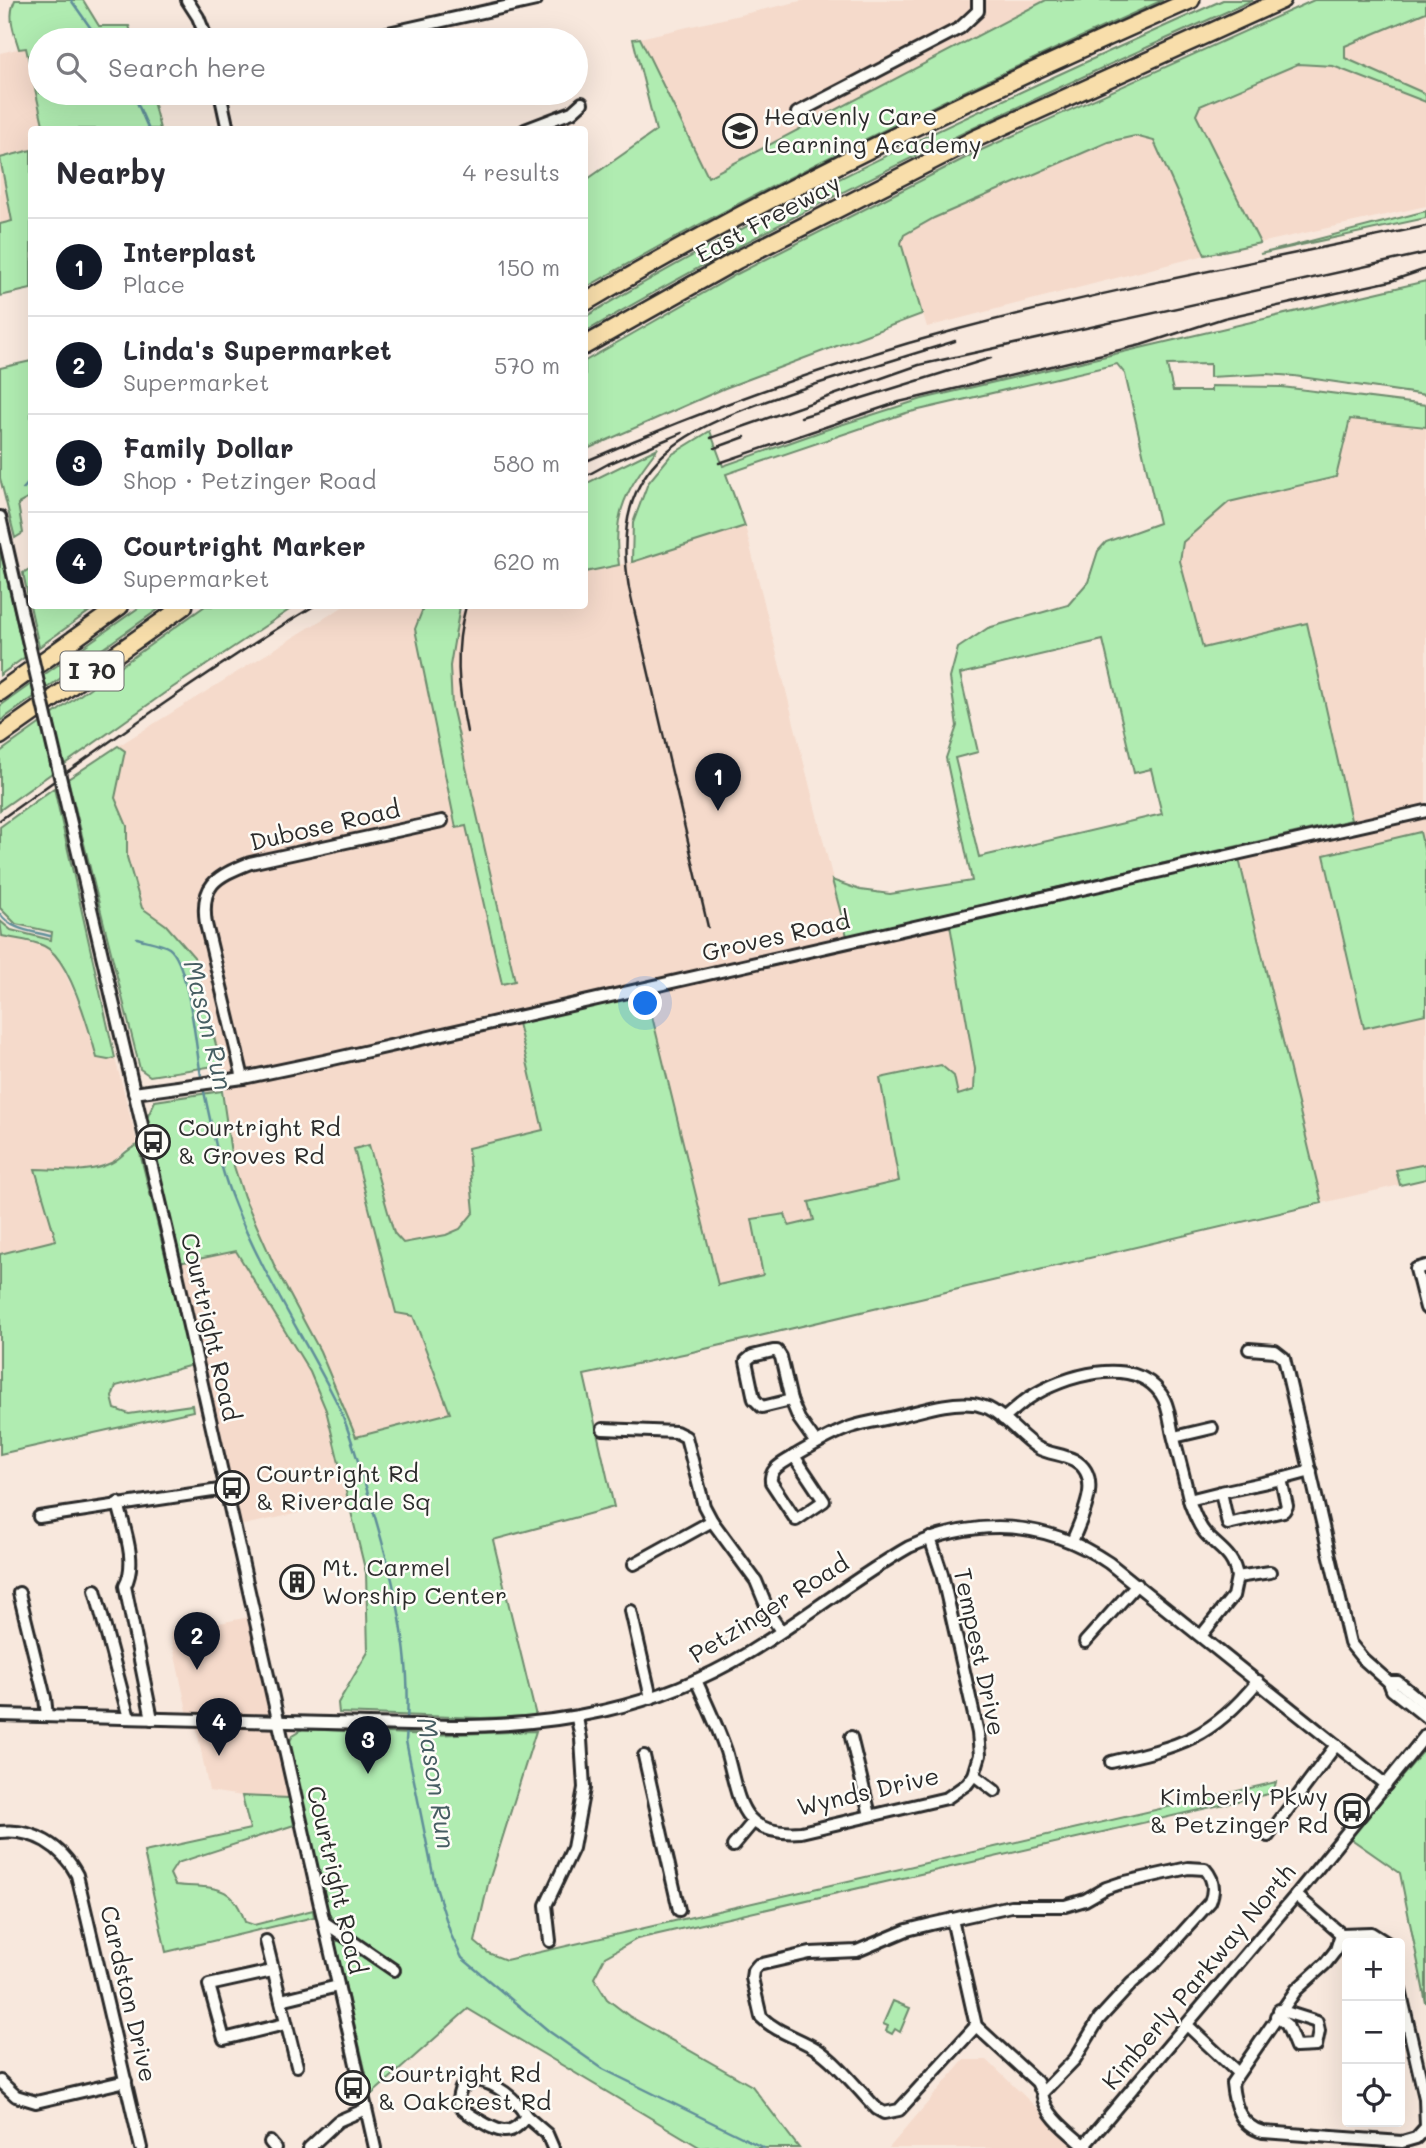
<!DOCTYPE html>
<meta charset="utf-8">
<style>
:root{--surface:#fff;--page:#f7f7f7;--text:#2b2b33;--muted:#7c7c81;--line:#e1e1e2;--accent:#111827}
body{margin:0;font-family:Mali,sans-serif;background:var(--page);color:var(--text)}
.controls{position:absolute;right:21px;bottom:21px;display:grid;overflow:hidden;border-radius:7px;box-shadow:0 7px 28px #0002}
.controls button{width:63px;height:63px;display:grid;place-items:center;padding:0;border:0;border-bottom:2px solid var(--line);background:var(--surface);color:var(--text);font:35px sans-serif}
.you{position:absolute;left:646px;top:1004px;width:24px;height:24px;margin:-18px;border:5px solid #fff;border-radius:50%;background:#1a73e8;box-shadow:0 0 0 10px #1a73e833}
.badge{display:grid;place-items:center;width:46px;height:46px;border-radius:50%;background:var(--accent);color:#fff;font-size:23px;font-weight:700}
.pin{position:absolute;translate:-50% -58px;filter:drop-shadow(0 2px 4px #0008)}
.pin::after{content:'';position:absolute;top:37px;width:24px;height:21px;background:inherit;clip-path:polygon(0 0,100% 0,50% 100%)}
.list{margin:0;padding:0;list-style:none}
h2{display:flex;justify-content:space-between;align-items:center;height:91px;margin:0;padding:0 28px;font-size:30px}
h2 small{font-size:23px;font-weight:400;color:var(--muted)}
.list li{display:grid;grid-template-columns:46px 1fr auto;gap:21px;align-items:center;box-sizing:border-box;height:98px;padding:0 28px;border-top:2px solid var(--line)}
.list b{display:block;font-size:26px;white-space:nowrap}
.list p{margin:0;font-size:23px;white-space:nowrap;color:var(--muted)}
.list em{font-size:23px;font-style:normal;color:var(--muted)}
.icon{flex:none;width:38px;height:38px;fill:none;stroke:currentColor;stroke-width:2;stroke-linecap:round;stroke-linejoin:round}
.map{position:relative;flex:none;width:1426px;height:2148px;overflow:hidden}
.search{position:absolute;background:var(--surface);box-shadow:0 7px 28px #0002;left:28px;top:28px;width:560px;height:77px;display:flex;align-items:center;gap:18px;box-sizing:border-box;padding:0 24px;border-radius:38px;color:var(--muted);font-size:26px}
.panel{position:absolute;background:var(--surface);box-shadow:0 7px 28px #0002;left:28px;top:126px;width:560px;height:483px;border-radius:7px}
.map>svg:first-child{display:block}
.built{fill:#f5dacb}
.green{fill:#b0ecb1;stroke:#6e8c6e;stroke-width:2;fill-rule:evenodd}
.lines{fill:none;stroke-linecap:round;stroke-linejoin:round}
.stream{stroke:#608f99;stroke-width:2.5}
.minor-casing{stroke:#2b2b2b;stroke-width:16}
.highway-casing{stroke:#2b2b2b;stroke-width:21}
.minor{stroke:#fdfcf7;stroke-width:10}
.highway{stroke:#f8deab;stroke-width:16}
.rail{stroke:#2b2b2b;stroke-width:2.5}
.minor-bridge-casing{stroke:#2b2b2b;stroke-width:16;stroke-linecap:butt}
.minor-bridge{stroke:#fdfcf7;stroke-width:10}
.labels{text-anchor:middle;stroke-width:5;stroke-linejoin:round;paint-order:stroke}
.shield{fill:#fdfcf7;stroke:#6a6a68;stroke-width:2}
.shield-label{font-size:23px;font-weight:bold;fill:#2b2b2b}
.poi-label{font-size:24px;fill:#2b2b2b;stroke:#fdfcf7;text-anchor:start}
.street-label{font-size:24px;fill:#2b2b2b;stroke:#fdfcf7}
.water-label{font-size:26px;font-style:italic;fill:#465d62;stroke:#fdfcf7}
</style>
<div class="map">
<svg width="1426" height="2148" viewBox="0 0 1426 2148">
<rect width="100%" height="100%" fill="#f8e8dd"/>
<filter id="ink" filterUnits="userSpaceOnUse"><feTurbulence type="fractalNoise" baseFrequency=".0143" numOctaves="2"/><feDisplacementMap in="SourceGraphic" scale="14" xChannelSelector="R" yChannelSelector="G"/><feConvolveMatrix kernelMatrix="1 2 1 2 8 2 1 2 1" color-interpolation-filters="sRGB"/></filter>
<g filter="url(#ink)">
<g class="built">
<polygon points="805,0 1046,0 707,177 640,38"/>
<polygon points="1426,12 1426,94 1345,58 1345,45"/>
<polygon points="26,47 44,129 32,130 31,150 0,158 0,53"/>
<polygon points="1298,64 1333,66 1426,102 1426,206 1260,243 1196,115 1200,106"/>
<polygon points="1135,136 1154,141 1205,255 927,327 901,243 904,236 934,218 1108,142"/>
<polygon points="0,163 12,222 0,224"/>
<polygon points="1350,418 1426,427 1426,1164 1397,1170 1400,1185 1322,1203 1236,847 1351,820 1307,623 1203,648 1180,561 1183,542 1229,502 1336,477"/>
<polygon points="745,526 847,936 948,913 975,1069 974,1090 958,1095 899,1181 810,1202 815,1220 788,1226 763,1275 718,1285 648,1001 518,1023 543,1131 468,1148 474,1212 460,1229 446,1235 403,1243 394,1233 369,1146 413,1315 450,1413 355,1437 320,1351 275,1267 244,1196 232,1160 221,1065 194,957 166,925 142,908 127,857 127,826 115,798 125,752 118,746 344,606 424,606 415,629 456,827 466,825 502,983 515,981 452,706 450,666 458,613 477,606 584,606 585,572 632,562"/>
<polygon points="0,933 2,936 44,946 57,956 86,1018 97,1057 108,1060 115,1058 138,1145 126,1149 113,1162 78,1172 51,1169 56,1240 0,1254"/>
<polygon points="236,1251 310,1372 326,1410 350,1502 239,1526 179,1263"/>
<polygon points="249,1617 289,1798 242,1796 209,1791 194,1715 188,1715 170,1633"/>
<polygon points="964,2060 987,2060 1078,2148 889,2148"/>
</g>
<g class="green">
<path d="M 15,0 L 83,0 L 99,26 L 129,26 L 134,40 L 40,40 L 40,93 L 151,93 L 160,129 L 44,129 L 26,48 L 19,49 C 14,32 7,17 15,0 Z"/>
<path d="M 1046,0 L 1163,0 C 966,88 772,181 585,288 L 585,181 L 656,131 L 633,39 L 640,38 L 708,177 Z"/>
<path d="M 1223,0 L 1253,0 C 1025,101 800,206 585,332 L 585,317 C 789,195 1007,97 1223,0 Z"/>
<polygon points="1314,0 1426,0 1426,12 1345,46 1345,58 1426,94 1426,102 1333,66 1298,64 1200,106 1196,115 1260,243 1205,255 1154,141 1135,136 1108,142 934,218 904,235 901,243 922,314 725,388 585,450 585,361 737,274 977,152"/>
<polygon points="31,150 31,289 0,296 0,224 12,221 0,158"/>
<polygon points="1426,211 1426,218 1260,254"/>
<path d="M 1426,281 L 1426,395 L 1294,376 L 1267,374 L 1210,377 L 1210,364 L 1167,365 L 1173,391 L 1211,391 L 1211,386 L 1282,387 L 1426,405 L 1426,427 L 1350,419 L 1336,477 L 1229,502 L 1183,542 L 1180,561 L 1203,648 L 1307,623 L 1351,820 L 847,936 L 832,880 L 860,890 L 890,894 L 972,881 L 946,758 L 957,726 L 950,678 L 958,648 L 988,628 L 1068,605 L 1088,582 L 1098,551 L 1106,542 L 1159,523 L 1125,374 L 1117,364 L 906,413 L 726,474 L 745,526 L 632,562 L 633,523 L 648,483 L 671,455 L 710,431 L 723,466 L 831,428 L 922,399 ZM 1103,640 L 1134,773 L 1151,769 L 1162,814 L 979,857 L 955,758 L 978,752 L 960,674 Z"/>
<polygon points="31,361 31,497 18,504 23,533 15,538 0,478 0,368"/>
<path d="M 658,448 C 628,487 611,513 619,565 L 585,572 L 585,484 Z"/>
<polygon points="0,549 25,657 0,675"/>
<polygon points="31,568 32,606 97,606 39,647 23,573"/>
<polygon points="141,606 163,606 0,721 0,706"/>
<polygon points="205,606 295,606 166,692 0,810 0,752"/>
<polygon points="424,606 460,606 450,666 452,706 515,981 502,984 466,826 456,828 415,629"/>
<polygon points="118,746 125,751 115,798 127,826 127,857 142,908 166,925 194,957 221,1065 150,1076 140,1069 68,779"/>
<path d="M 54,788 L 115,1058 L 108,1060 L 97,1058 C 90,1032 69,957 44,946 C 32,940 15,939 2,936 L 0,921 L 11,930 L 51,940 L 52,932 L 16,924 L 0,908 L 0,827 Z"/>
<polygon points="1420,832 1426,857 1426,1014 1364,1028 1324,855"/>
<polygon points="1239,859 1322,1203 688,1353 584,1375 614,1507 493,1540 536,1716 481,1718 339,1713 338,1703 368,1652 366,1573 326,1410 310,1372 236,1251 179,1263 147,1118 155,1101 222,1091 232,1160 244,1197 275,1267 320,1351 356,1437 450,1413 413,1316 396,1313 354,1149 369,1145 394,1233 403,1243 446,1235 460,1229 474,1212 468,1148 543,1130 518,1023 640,995 648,1000 718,1285 763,1275 752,1219 785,1214 789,1226 814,1220 809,1202 899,1181 880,1078 941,1065 954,1076 958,1095 974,1090 975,1069 950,925"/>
<path d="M 138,1145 L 192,1365 L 116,1386 L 112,1397 L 115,1409 L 129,1414 L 192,1405 L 193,1411 L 0,1454 L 0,1254 L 56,1240 L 35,1169 C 62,1169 85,1175 111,1163 C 122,1158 125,1150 138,1145 Z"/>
<polygon points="1426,1164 1426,1179 1400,1185 1396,1170"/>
<polygon points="303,1729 431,1735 536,1731 488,1884 475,1942 488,1953 506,1960 1276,1782 1273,1793 637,1939 605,1957 594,1978 607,1999 629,2016 752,2086 799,2148 738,2148 734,2145 701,2148 468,2009 371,2095 335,1942 342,1939 398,1976 400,1970 340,1929 326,1910 289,1743 293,1735"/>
<polygon points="1426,1748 1426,2003 1400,1873 1350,1838"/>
<path d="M 242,1796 L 289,1798 L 294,1825 L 177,1863 L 170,1874 L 175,1885 C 211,1889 232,1881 245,1922 L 254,1925 L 313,1910 L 314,1917 L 166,1952 L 144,1852 L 250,1829 Z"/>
<polygon points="893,2001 910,2008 900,2032 895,2029 892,2034 886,2031 888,2026 883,2024"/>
</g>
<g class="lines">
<g class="stream">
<polyline points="71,0 99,40"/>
<polyline points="133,93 149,130"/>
<polyline points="23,489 32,479"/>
<path d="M 0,914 C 11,930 32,931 50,936"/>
<path d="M 137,938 C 146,941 161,943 169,948 C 190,963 196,1054 202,1081"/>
<path d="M 203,1087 C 211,1123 218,1161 231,1195 C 257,1264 298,1328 332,1393 C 346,1419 354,1449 363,1477 C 387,1555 412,1638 407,1721"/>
<polyline points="407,1727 406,1741 435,1884 451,1935 462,1958 550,2032 603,2069 764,2148"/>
</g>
<g class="minor-casing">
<g id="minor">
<polyline points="187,0 198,17 207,40"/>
<polyline points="357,40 536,0"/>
<polyline points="220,93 228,130"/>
<polyline points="797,113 960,28 978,11 978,0"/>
<polyline points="525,130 572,112 582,103"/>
<polyline points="0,517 25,627"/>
<polyline points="69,815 176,1269 375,2148"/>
<path d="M 243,1078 L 206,924 C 200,885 215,877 250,863 L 442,821"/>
<polyline points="134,1093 243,1078 324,1061 1426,811"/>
<polyline points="1426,1266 1416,1269 1426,1308"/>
<polyline points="1249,1349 1275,1351 1284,1358 1350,1643 1363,1659 1389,1682 1392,1690 1426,1717"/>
<polygon points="773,1351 777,1351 781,1357 791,1400 762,1407 754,1399 746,1361 752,1356"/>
<polyline points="791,1400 799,1419 816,1443"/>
<path d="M 1003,1419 C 1012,1412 1020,1404 1029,1398 C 1062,1376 1134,1354 1161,1394 C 1169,1405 1170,1422 1173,1435 C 1179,1458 1185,1480 1190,1503 C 1194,1513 1198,1525 1205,1533 C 1219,1549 1234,1554 1237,1577"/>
<polyline points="603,1429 676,1432 686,1437 704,1506 712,1521 756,1581 770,1615 781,1631"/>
<polyline points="1174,1437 1212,1428"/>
<path d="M 794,1456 C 813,1445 831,1434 851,1427 C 866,1422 883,1420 899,1416 C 921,1411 949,1401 973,1404 C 977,1404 984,1407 988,1408 C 1007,1417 1020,1437 1038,1448 C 1049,1454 1062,1454 1074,1460 C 1105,1477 1081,1518 1072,1542"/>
<path d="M 794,1456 L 824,1501 L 796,1520 L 771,1482 C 769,1468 784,1463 794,1456 Z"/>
<polygon points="1281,1479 1287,1506 1284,1511 1228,1524 1221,1492"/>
<polyline points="1281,1479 1311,1471"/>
<polyline points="1189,1500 1221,1492"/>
<path d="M 118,1503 C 124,1529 138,1562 125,1586 L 152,1719"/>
<polyline points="39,1517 226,1489"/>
<polyline points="634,1564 712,1521"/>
<polyline points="95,1590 129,1718"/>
<polyline points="19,1593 45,1698 47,1716"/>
<polyline points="631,1611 651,1698"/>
<polyline points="1201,1636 1233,1596 1237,1577 1270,1572"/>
<polyline points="1085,1642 1137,1584"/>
<path d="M 696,1680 C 706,1703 718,1727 726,1751 C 740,1798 737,1837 801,1832 L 947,1798 L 967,1784 L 974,1775 L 980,1755 L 978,1733 L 942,1574 L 930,1538"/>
<polyline points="1389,1682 1398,1682 1426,1705"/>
<path d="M 0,1715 L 451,1726 C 558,1726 655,1709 748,1653 C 803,1620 853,1579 909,1547 C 978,1517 1046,1520 1109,1563 L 1386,1785"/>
<polyline points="851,1737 870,1815"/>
<polyline points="644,1756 679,1910"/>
<path d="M 1111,1762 C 1180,1746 1211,1739 1258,1681"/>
<polyline points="974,1775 995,1791"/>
<path d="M 0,1832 C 33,1828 62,1846 77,1875 L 141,2148"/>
<polyline points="1268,1836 1336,1745"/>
<polyline points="733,1846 753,1822"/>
<polyline points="1296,1895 1341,1934 1371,1933 1387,1943"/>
<polyline points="952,1919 976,2026 1037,2082 1042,2093"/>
<polyline points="324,1922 394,1970"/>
<path d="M 1341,1934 L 1336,1950 L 1326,1963 L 1296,1990 L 1232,2083 C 1234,2105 1240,2126 1263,2132 L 1402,2142 L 1416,2138 L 1426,2127 L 1425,2098 L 1400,1990"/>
<polyline points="266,1941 297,2066"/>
<polyline points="550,1941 546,1905 573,1848 584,1788 581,1739 577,1718"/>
<polyline points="272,1971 209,1985 224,2039 285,2024"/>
<polyline points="281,2000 338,1986"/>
<polyline points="1276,2016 1287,2025 1296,2047 1316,2046 1319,2031 1317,2022 1279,2010"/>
<polyline points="1187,2025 1237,2072"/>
<path d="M 976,2026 L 899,2110 L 884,2113 L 877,2109 C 859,2091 839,2064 818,2050 C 800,2038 777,2033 761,2017 L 752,1978 L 753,1971 L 758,1965 L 810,1953 L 857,1951 L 907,1930 L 931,1924 L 1011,1906 L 1065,1906 L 1085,1900 L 1106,1888 L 1121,1883 L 1188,1868 L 1205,1869 C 1214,1879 1215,1890 1210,1902 L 1156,1962 L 1132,1983 L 1099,2019 L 1075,2059 L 1042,2093 C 1045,2116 1070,2133 1087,2148"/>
<path d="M 475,2080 C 495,2082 517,2099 526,2116 C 510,2140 497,2131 477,2119 C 471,2115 463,2111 459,2105 C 457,2099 459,2093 461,2088 Z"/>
<polyline points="0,2081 16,2096 36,2102 126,2081"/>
<polyline points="526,2116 547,2134 553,2148"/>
<polyline points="270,2142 275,2148"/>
<polyline points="309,2148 338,2121 366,2109"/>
<polyline points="1082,2148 1296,1895 1426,1735"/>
</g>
</g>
<g class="highway-casing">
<g id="highway">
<path d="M 584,303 C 779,188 984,91 1191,0"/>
<polyline points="584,346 737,260 977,138 1282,0"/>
<polyline points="0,692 120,606"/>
<polyline points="0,736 184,606"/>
</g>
</g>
<use href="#minor" class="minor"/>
<use href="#highway" class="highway"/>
<g class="rail">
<polyline points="801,417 991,358"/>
<polyline points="711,438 919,365 1426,253"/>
<polyline points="715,448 745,437"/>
<path d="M 584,462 C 706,409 831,363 959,329 C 1113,288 1271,259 1426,226"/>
<polyline points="719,463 899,402 1141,345 1224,318 1391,281 1426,269"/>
<polyline points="584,477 608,464 682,433"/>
<path d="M 466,606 C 454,649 458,688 467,732"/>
<path d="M 0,820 C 103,746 206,671 314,606"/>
<path d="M 708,927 L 629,588 C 607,458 688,428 792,392 C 846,374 901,358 955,341"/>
</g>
<g class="minor-bridge-casing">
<polyline id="minor-bridge" points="25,627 69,815"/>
</g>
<use href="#minor-bridge" class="minor-bridge"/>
</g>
</g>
<defs>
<g id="school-ring" transform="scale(1.75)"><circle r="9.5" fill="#fdfcf7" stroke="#2b2b2b" stroke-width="1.5"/><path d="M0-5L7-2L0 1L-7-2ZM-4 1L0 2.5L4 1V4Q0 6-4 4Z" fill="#2b2b2b"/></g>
<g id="bus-ring" transform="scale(1.75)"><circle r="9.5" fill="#fdfcf7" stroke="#2b2b2b" stroke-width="1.5"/><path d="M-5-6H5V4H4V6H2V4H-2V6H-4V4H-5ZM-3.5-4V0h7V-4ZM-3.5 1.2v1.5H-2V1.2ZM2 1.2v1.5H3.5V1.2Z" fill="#2b2b2b"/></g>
<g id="building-ring" transform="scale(1.75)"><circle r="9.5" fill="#fdfcf7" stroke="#2b2b2b" stroke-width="1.5"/><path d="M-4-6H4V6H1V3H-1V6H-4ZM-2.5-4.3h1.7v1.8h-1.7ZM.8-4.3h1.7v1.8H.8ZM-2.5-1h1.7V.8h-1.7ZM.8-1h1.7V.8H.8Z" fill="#2b2b2b"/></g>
</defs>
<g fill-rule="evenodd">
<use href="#school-ring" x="740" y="131"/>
<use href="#bus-ring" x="153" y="1142"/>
<use href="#bus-ring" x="232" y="1488"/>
<use href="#building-ring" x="297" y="1582"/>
<use href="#bus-ring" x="1352" y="1811"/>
<use href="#bus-ring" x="353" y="2088"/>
</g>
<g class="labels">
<rect class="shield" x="60.5" y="651.5" width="63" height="39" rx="5"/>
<g class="shield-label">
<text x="92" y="679">I 70</text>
</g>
<g class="poi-label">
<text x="764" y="125">Heavenly Care<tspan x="764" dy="28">Learning Academy</tspan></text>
<text x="178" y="1136">Courtright Rd<tspan x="178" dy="28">&amp; Groves Rd</tspan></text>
<text x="256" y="1482">Courtright Rd<tspan x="256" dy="28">&amp; Riverdale Sq</tspan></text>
<text x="322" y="1576">Mt. Carmel<tspan x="322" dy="28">Worship Center</tspan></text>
<text x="1328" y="1805" text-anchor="end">Kimberly Pkwy<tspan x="1328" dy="28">&amp; Petzinger Rd</tspan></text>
<text x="378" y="2082">Courtright Rd<tspan x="378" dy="28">&amp; Oakcrest Rd</tspan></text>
</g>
<g class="street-label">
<text transform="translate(768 219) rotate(-28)" y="8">East Freeway</text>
<text transform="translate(325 826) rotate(-13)" y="8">Dubose Road</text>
<text transform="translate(776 937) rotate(-13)" y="8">Groves Road</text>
<text transform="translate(210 1327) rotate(77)" y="8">Courtright Road</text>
<text transform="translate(769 1609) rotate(-32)" y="8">Petzinger Road</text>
<text transform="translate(979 1652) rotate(78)" y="8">Tempest Drive</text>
<text transform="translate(868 1792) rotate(-13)" y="8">Wynds Drive</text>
<text transform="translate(336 1880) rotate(77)" y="8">Courtright Road</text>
<text transform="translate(1199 1977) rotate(-50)" y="8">Kimberly Parkway North</text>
<text transform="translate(128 1994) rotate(77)" y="8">Cardston Drive</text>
</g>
<g class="water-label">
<text transform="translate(208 1025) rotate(76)" y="9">Mason Run</text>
<text transform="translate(436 1783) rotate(81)" y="9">Mason Run</text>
</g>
</g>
</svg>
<div class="controls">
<button>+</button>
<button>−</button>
<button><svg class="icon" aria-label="locate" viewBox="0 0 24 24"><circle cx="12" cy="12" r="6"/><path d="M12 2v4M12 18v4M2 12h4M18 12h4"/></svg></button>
</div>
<div class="you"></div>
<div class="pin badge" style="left:718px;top:811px">1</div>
<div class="pin badge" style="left:197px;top:1670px">2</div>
<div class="pin badge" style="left:368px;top:1774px">3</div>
<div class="pin badge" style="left:219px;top:1756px">4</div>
<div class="search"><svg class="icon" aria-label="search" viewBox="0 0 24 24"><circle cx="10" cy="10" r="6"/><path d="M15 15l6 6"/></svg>Search here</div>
<section class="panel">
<h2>Nearby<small>4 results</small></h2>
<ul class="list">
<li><span class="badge">1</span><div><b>Interplast</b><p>Place</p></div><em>150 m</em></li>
<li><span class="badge">2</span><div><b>Linda's Supermarket</b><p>Supermarket</p></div><em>570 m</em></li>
<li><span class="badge">3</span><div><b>Family Dollar</b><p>Shop · Petzinger Road</p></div><em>580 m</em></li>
<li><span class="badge">4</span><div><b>Courtright Marker</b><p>Supermarket</p></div><em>620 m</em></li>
</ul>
</section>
</div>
